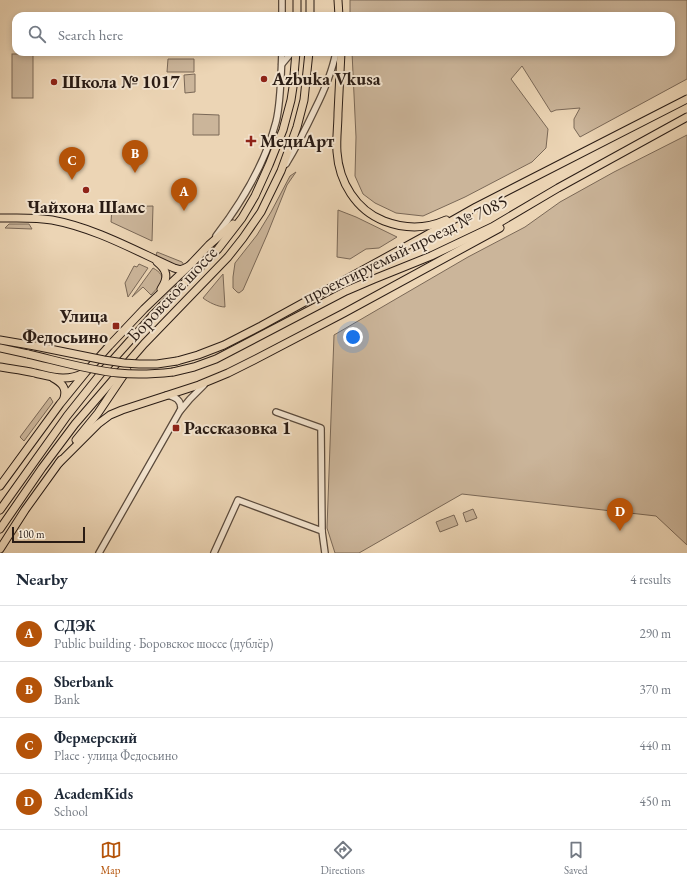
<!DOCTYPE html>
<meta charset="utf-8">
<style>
:root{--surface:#fff;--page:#f6f6f7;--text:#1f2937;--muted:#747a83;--line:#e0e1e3;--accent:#b45309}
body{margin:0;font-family:"EB Garamond",serif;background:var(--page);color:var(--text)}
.scale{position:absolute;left:12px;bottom:10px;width:73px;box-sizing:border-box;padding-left:4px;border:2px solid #291b14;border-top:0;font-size:11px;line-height:14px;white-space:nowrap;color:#291b14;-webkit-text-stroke:3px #f3e4cf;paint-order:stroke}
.you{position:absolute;left:353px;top:337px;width:14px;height:14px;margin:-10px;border:3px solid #fff;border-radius:50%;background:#1a73e8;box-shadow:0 0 0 6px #1a73e833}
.badge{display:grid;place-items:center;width:26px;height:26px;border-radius:50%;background:var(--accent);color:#fff;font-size:13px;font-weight:700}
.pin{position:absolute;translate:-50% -33px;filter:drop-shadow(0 1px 2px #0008)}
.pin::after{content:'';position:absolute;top:21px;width:14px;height:12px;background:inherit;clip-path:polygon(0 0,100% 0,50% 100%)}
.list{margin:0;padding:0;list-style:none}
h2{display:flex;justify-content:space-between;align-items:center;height:52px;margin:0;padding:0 16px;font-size:17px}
h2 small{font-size:13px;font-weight:400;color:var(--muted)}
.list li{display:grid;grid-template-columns:26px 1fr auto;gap:12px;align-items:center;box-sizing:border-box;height:56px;padding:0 16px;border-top:1px solid var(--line)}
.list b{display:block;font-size:15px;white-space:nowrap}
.list p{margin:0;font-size:13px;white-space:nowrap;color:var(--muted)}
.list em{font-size:13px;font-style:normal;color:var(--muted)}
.icon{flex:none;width:22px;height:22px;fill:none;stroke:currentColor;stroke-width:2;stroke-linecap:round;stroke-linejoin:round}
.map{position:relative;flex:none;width:687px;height:553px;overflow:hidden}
.search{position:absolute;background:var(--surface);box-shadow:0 2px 6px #0003;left:12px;right:12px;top:12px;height:44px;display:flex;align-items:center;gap:10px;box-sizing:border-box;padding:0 14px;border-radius:12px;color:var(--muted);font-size:15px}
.sheet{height:276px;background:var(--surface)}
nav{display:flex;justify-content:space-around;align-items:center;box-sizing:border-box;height:56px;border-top:1px solid var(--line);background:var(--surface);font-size:11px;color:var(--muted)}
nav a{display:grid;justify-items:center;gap:2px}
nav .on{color:var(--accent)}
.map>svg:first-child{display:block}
.green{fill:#cbb59a;stroke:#7a6857}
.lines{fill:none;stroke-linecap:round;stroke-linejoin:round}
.minor-casing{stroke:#5a4a3c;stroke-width:8}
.major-casing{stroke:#291b14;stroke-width:9}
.minor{stroke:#f3e4cf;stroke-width:5.5}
.major{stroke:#ecd5b5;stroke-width:7}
.major-bridge-casing{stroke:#291b14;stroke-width:9;stroke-linecap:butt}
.major-bridge{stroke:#ecd5b5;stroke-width:7}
.poi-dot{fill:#8f2418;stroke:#f3e4cf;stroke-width:1.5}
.labels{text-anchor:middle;stroke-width:4;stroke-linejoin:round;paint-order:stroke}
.poi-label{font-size:18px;font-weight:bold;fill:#291b14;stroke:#f3e4cf;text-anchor:start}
.street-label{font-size:18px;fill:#291b14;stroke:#f3e4cf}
</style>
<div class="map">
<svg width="687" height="553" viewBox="0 0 687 553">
<rect width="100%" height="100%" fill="#ecd5b5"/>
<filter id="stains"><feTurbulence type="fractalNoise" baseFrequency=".005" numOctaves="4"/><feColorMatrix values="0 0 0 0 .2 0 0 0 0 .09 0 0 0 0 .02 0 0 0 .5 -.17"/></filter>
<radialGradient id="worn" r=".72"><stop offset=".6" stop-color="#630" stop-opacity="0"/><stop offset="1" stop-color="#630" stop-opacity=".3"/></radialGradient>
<g class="green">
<polygon points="350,0 687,0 687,79 580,137 574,128 574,119 580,108 556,110 551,112 522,66 511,79 548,129 546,148 532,162 465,197 423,216 396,213 375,203 363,194 355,176 356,137 352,52 671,52 671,16 350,16"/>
<rect x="12" y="54" width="21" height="44"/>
<polygon points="168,59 194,59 194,72 167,72"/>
<polygon points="195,74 195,92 185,93 184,75"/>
<polygon points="193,114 219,115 219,135 193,135"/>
<polygon points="687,135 687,545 656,516 462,494 359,553 335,553 327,528 334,335 468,257 525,227 560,202 614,172"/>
<polygon points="296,172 287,185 267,235 243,290 239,293 237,292 233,288 233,277 235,263 257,235 271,212 290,176"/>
<polygon points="153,206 152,241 111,222 112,207"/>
<polygon points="338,210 356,217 397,237 379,248 366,249 350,259 337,257"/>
<polygon points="9,224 29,224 32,229 5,228"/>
<polygon points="157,252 182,262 184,265 178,266 156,256"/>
<polygon points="139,264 148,268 128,297 125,283 134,266 137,267"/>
<path d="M 153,268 C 169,277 161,284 151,295 L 143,287 L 132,297 Z"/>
<path d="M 223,274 L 225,307 C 218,307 208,302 203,298 Z"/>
<polygon points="50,397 53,402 24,441 20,437"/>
<polygon points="473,509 477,518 466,522 463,513"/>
<polygon points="454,515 458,525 440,532 436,522"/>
</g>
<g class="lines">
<g class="minor-casing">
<g id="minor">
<polyline points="282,0 282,16"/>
<polyline points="282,64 292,52"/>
<path d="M 286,164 C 297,146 306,128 315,109 C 324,91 332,73 336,52"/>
<path d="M 216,236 C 242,202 265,164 276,122 C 281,102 281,73 282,52"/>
<polyline points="180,411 190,399 204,385"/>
<polyline points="276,412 321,428 322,531 325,553"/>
<path d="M 99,553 L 181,409 C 181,400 176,397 167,395"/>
<polyline points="214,553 238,500 322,531"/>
</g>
</g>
<g class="major-casing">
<g id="major">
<polyline points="310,0 310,16"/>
<polyline points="338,0 339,16"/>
<polyline points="297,16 297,0"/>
<path d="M 341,52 C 340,72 339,93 338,113 C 338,126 336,139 337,152 C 339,182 356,210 384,221 C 405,229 426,229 446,220"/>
<path d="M 0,218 C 17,218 35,217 52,220 C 95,228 134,250 174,268 C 179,270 182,270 187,267"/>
<path d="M 157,262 C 167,270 169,277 161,289"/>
<polyline points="0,340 35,346"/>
<polyline points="0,348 28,354"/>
<polyline points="177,361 198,355 224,345 261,326 423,237 476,207 687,99"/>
<path d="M 0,367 C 12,369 23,370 35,373 C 53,377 66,382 84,373"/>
<polyline points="173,372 194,367 216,359 346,291 374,279 431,256 492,227 558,188 687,117"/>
<path d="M 53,378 C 62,383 67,388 64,398"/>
<polyline points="76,440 98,413 127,370"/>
<polyline points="59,463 98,424 110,415 122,410 199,385 228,373 254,360 344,313 500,228"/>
<polyline points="0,486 60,404 86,372 109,346 144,309 192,263 209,245 233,224"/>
<polyline points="0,510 67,416 102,372 152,316 218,249 242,218 255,196 269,165 283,130 291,100 293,87 296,52"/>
<polyline points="0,529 42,468 75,424 112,381 144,344 228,257 243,238 261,212 281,171 297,127 304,100 309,52"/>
<polyline points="0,549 25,510 61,460"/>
</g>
</g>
<use href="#minor" class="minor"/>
<use href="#major" class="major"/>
<g class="major-bridge-casing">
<g id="major-bridge">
<polyline points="35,346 104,360 124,363 139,364 157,364 177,361"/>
<path d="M 28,354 C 58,361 88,370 118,373 C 136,375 155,374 173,372"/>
</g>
</g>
<use href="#major-bridge" class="major-bridge"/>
</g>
<g class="poi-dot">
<circle cx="264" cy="79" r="4"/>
<circle cx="54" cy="82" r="4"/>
<path d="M249 135h4v4h4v4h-4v4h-4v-4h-4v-4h4z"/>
<circle cx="86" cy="190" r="4"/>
<rect x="112" y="322" width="8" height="8" rx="2"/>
<rect x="172" y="424" width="8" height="8" rx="2"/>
</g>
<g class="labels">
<g class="poi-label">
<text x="272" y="85">Azbuka Vkusa</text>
<text x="62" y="88">Школа № 1017</text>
<text x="260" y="147">МедиАрт</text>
<text x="86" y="213" text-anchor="middle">Чайхона Шамс</text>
<text x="108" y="322" text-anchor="end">Улица<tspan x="108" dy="21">Федосьино</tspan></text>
<text x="184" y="434">Рассказовка 1</text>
</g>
<g class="street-label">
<text transform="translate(405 249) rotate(-26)" y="6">проектируемый проезд № 7085</text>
<text transform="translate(172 294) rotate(-47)" y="6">Боровское шоссе</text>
</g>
</g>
<rect width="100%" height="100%" filter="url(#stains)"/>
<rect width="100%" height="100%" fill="url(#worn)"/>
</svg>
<div class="scale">100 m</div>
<div class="you"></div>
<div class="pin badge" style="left:184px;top:211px">A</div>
<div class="pin badge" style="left:135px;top:173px">B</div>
<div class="pin badge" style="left:72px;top:180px">C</div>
<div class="pin badge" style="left:620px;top:531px">D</div>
<div class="search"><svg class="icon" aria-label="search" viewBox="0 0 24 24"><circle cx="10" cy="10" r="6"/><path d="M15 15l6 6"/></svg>Search here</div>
</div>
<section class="sheet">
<h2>Nearby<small>4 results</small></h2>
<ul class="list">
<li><span class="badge">A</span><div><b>СДЭК</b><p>Public building · Боровское шоссе (дублёр)</p></div><em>290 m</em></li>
<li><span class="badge">B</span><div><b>Sberbank</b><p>Bank</p></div><em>370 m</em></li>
<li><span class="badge">C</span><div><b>Фермерский</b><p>Place · улица Федосьино</p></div><em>440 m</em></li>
<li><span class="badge">D</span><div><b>AcademKids</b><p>School</p></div><em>450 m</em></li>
</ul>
</section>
<nav>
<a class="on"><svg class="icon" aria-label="map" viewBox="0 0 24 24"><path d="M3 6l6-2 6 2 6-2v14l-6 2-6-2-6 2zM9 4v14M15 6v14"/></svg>Map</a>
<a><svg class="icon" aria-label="directions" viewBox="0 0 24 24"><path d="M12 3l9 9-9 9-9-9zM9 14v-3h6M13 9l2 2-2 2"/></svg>Directions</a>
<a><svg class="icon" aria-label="saved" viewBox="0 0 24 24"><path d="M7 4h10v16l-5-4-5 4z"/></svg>Saved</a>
</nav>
